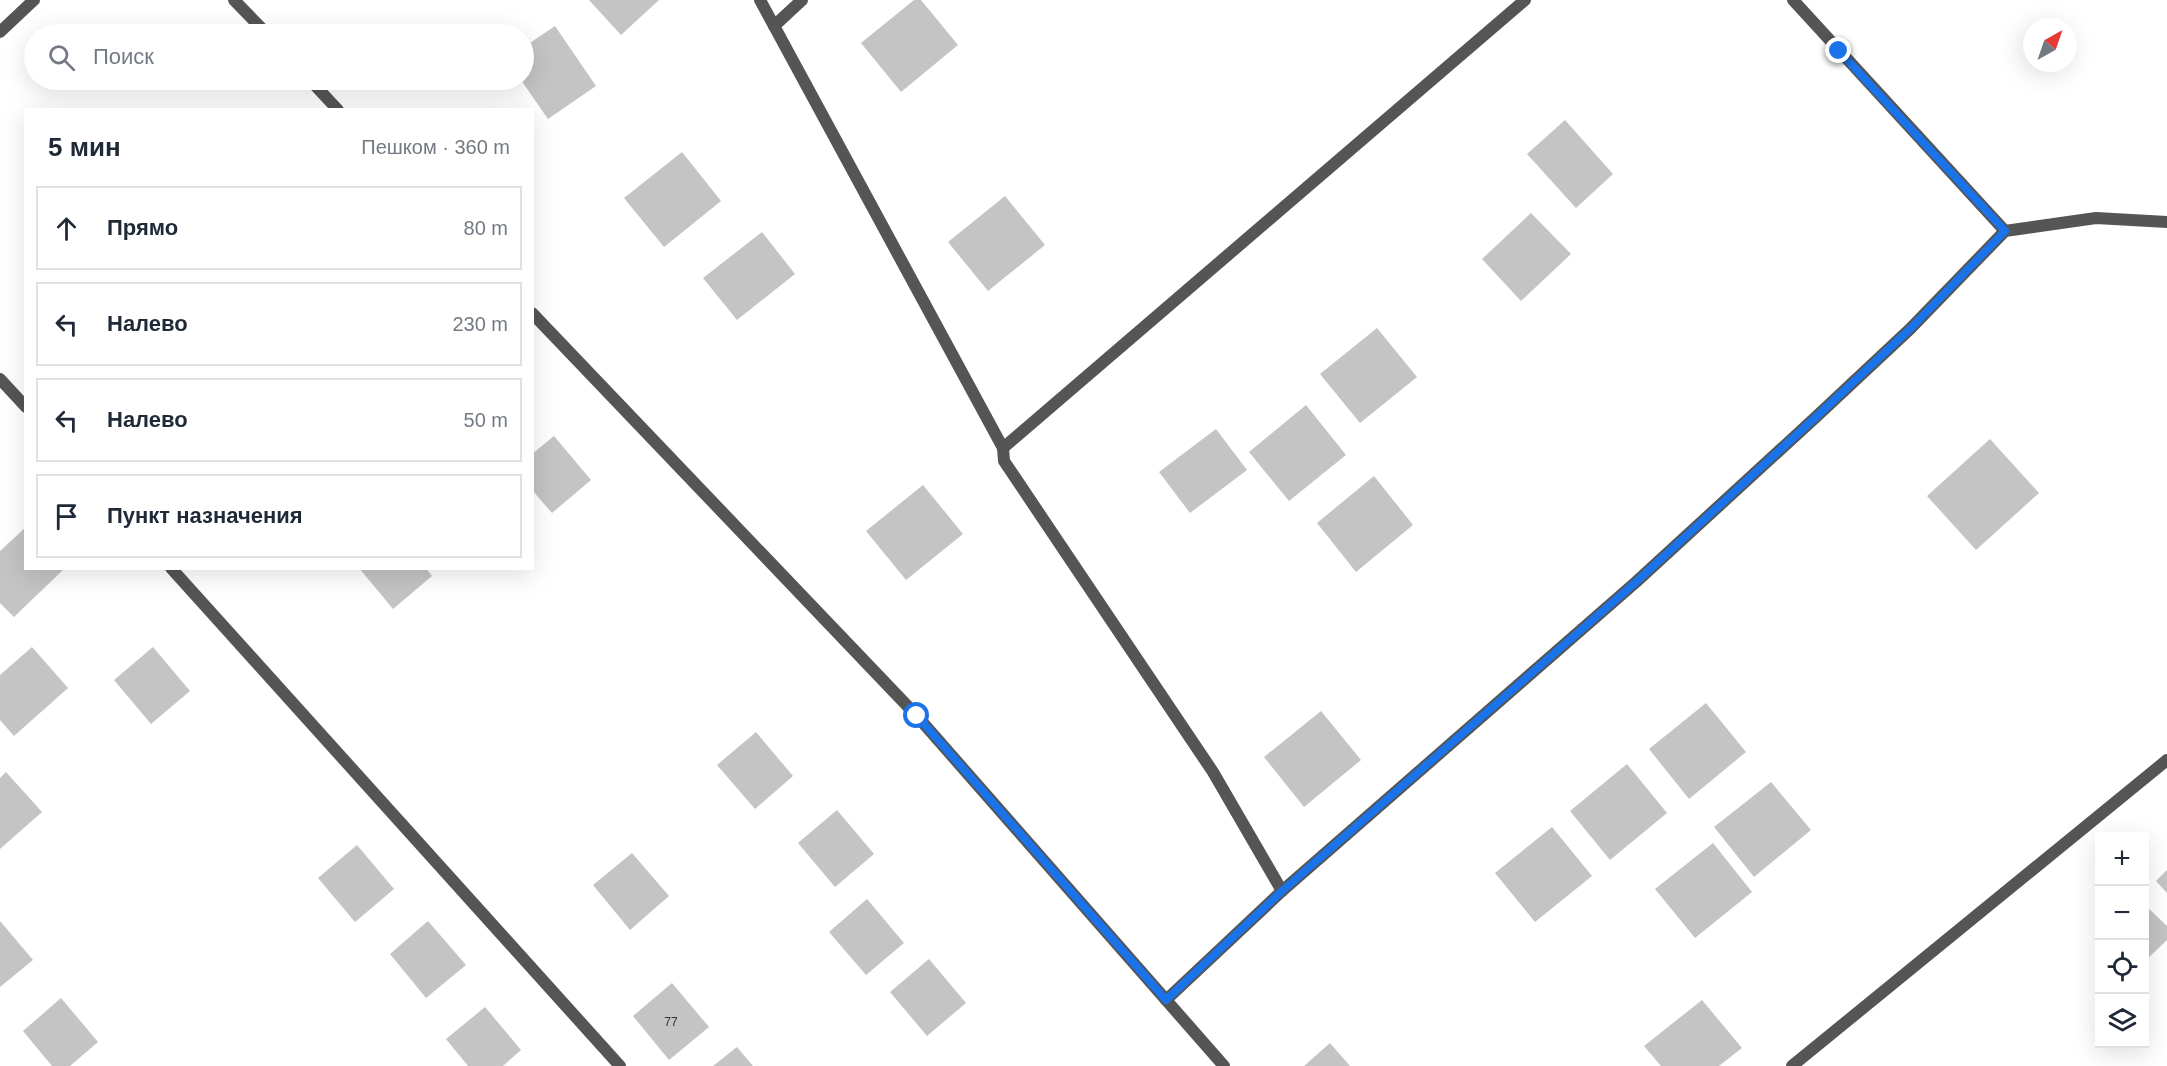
<!DOCTYPE html>
<html lang="ru">
<meta charset="utf-8">
<style>
:root{--surface:#fff;--page:#f2f2f3;--text:#1f2937;--muted:#747a83;--line:#e0e1e3}
body{margin:0;font-family:Helvetica,sans-serif;background:var(--page);color:var(--text)}
.controls{position:absolute;right:18px;bottom:18px;display:grid;overflow:hidden;border-radius:0px;box-shadow:0 6px 24px #0002}
.controls button{width:54px;height:54px;display:grid;place-items:center;padding:0;border:0;border-bottom:2px solid var(--line);background:var(--surface);color:var(--text);font:30px sans-serif}
.compass{position:absolute;left:2023px;top:18px;width:54px;height:54px;border-radius:50%;background:var(--surface);box-shadow:0 6px 24px #0002;rotate:40deg}
.stop{position:absolute;width:18px;height:18px;margin:-14px;border:4px solid #1a73e8;border-radius:50%;background:#fff}
.stop.end{background:#1a73e8;border-color:#fff;box-shadow:0 2px 6px #0008}
.list{margin:0;padding:0;list-style:none}
h2{display:flex;justify-content:space-between;align-items:center;height:78px;margin:0;padding:0 24px;font-size:26px}
h2 small{font-size:20px;font-weight:400;color:var(--muted)}
.list li{display:grid;grid-template-columns:39px 1fr auto;gap:18px;align-items:center;box-sizing:border-box;height:84px;margin:0 12px 12px;padding:0 12px;border:2px solid var(--line);border-radius:0px}
.list b{display:block;font-size:22px;white-space:nowrap}
.list em{font-size:20px;font-style:normal;color:var(--muted)}
.icon{flex:none;width:33px;height:33px;fill:none;stroke:currentColor;stroke-width:2;stroke-linecap:round;stroke-linejoin:round}
.map{position:relative;flex:none;width:2167px;height:1066px;overflow:hidden}
.search{position:absolute;background:var(--surface);box-shadow:0 6px 24px #0002;left:24px;top:24px;width:510px;height:66px;display:flex;align-items:center;gap:15px;box-sizing:border-box;padding:0 21px;border-radius:33px;color:var(--muted);font-size:22px}
.panel{position:absolute;background:var(--surface);box-shadow:0 6px 24px #0002;left:24px;top:108px;width:510px;height:462px;border-radius:0px}
.map>svg:first-child{display:block}
.building{fill:#c4c4c4}
.lines{fill:none;stroke-linecap:round;stroke-linejoin:round}
.lane{stroke:#555;stroke-width:12}
.street{stroke:#555;stroke-width:12}
.route{stroke:#1a73e8;stroke-width:8}
.labels{text-anchor:middle;stroke-width:5;stroke-linejoin:round;paint-order:stroke}
.number-label{font-size:12px;fill:#313131}
</style>
<div class="map">
<svg width="2167" height="1066" viewBox="0 0 2167 1066">
<rect width="100%" height="100%" fill="#fff"/>
<g class="building">
<polygon points="589,0 659,0 621,35"/>
<polygon points="914,0 921,0 958,45 901,92 861,43"/>
<polygon points="555,26 596,86 548,119 521,80 524,80 524,47"/>
<polygon points="1565,120 1613,174 1576,208 1527,154"/>
<polygon points="682,152 721,201 664,247 624,198"/>
<polygon points="1005,196 1045,245 988,291 948,242"/>
<polygon points="1531,213 1571,254 1521,301 1482,259"/>
<polygon points="762,232 795,274 737,320 703,278"/>
<polygon points="1377,328 1417,377 1360,423 1320,374"/>
<polygon points="1306,405 1346,455 1289,501 1249,452"/>
<polygon points="1216,429 1247,470 1190,513 1159,472"/>
<polygon points="554,436 591,480 552,513 532,490 532,454"/>
<polygon points="1990,439 2039,493 1976,550 1927,496"/>
<polygon points="1374,476 1413,525 1356,572 1317,523"/>
<polygon points="923,485 963,534 906,580 866,531"/>
<polygon points="26,527 26,568 65,568 14,617 0,603 0,551"/>
<polygon points="359,568 426,568 432,576 393,609"/>
<polygon points="32,647 68,688 14,736 0,720 0,675"/>
<polygon points="153,647 190,691 151,724 114,680"/>
<polygon points="1706,703 1746,752 1689,799 1649,749"/>
<polygon points="1321,711 1361,760 1304,807 1264,757"/>
<polygon points="756,732 793,776 755,809 717,765"/>
<polygon points="1627,764 1667,813 1610,860 1570,811"/>
<polygon points="6,772 42,812 0,849 0,778"/>
<polygon points="1771,782 1811,830 1754,877 1714,827"/>
<polygon points="837,810 874,854 835,887 798,843"/>
<polygon points="1552,827 1592,876 1535,922 1495,873"/>
<polygon points="1713,843 1752,892 1695,938 1655,889"/>
<polygon points="357,845 394,889 355,922 318,878"/>
<polygon points="632,853 669,896 630,930 593,885"/>
<polygon points="2167,870 2167,893 2156,881"/>
<polygon points="867,899 904,943 866,975 829,932"/>
<polygon points="2144,904 2167,926 2167,940 2144,962"/>
<polygon points="0,921 33,960 0,987"/>
<polygon points="428,921 466,965 426,998 390,954"/>
<polygon points="929,959 966,1003 927,1036 890,992"/>
<polygon points="672,983 709,1027 669,1060 633,1016"/>
<polygon points="61,998 98,1042 70,1066 52,1066 23,1031"/>
<polygon points="1702,1000 1742,1048 1719,1066 1661,1066 1644,1046"/>
<polygon points="485,1007 521,1050 503,1066 468,1066 446,1039"/>
<polygon points="1330,1043 1350,1066 1304,1066"/>
<polygon points="737,1047 753,1066 713,1066"/>
</g>
<g class="lines">
<polyline class="lane" points="1792,1066 2167,760"/>
<g class="street">
<polyline points="234,0 267,34"/>
<polyline points="760,0 1003,448 1004,461 1213,772 1282,891"/>
<polyline points="1793,0 2005,231"/>
<polyline points="774,26 802,0"/>
<polyline points="0,32 34,0"/>
<polyline points="310,80 338,110"/>
<polyline points="532,313 917,716 1224,1066"/>
<polyline points="0,379 26,407"/>
<polyline points="1003,448 1525,0"/>
<polyline points="171,568 620,1066"/>
<polyline points="1166,1000 1282,891 1636,582 1817,416 1910,329 2005,231 2096,218 2167,222"/>
</g>
</g>
<g class="lines">
<polyline class="route" points="917,716 1166,1000 1282,891 1636,582 1817,416 1911,328 2005,231 1839,51"/>
</g>
<g class="labels">
<g class="number-label">
<text x="671" y="1026">77</text>
</g>
</g>
</svg>
<div class="controls">
<button>+</button>
<button>−</button>
<button><svg class="icon" aria-label="locate" viewBox="0 0 24 24"><circle cx="12" cy="12" r="6"/><path d="M12 2v4M12 18v4M2 12h4M18 12h4"/></svg></button>
<button><svg class="icon" aria-label="layers" viewBox="0 0 24 24"><path d="M12 4l9 5-9 5-9-5zM3 14l9 5 9-5"/></svg></button>
</div>
<svg class="compass" viewBox="-18 -18 36 36"><path d="M0-13l5 13h-10z" fill="#e53935"/><path d="M0 13l5-13h-10z" fill="#747a83"/></svg>
<div class="stop" style="left:917px;top:716px"></div>
<div class="stop end" style="left:1839px;top:51px"></div>
<div class="search"><svg class="icon" aria-label="search" viewBox="0 0 24 24"><circle cx="10" cy="10" r="6"/><path d="M15 15l6 6"/></svg>Поиск</div>
<section class="panel">
<h2>5 мин<small>Пешком · 360 m</small></h2>
<ul class="list">
<li><svg class="icon" aria-label="ahead" viewBox="0 0 24 24"><path d="M12 20V5M6 11l6-6 6 6"/></svg><div><b>Прямо</b></div><em>80 m</em></li>
<li><svg class="icon" aria-label="left" viewBox="0 0 24 24"><path d="M17 20v-9H6M10 6l-5 5 5 5"/></svg><div><b>Налево</b></div><em>230 m</em></li>
<li><svg class="icon" aria-label="left" viewBox="0 0 24 24"><path d="M17 20v-9H6M10 6l-5 5 5 5"/></svg><div><b>Налево</b></div><em>50 m</em></li>
<li><svg class="icon" aria-label="arrive" viewBox="0 0 24 24"><path d="M6 21V4h12l-3 4 3 4H6"/></svg><div><b>Пункт назначения</b></div></li>
</ul>
</section>
</div>
